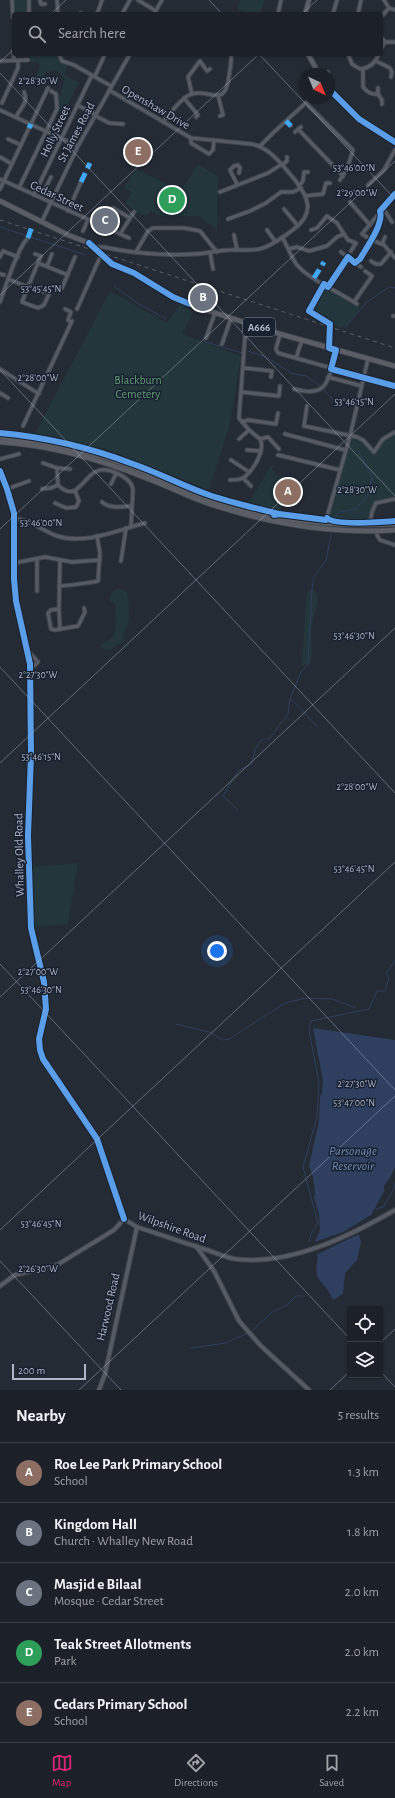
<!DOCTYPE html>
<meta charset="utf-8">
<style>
:root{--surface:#1c2028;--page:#292d34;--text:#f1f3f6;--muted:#a0a3a8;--line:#3a3e45;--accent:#db2777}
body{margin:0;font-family:"Alegreya Sans",sans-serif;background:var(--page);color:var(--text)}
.controls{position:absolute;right:12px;bottom:12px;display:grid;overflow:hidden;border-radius:4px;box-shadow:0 1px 3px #0004}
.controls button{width:36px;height:36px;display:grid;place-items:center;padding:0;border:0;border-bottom:1px solid var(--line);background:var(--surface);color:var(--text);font:20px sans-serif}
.compass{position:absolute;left:299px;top:68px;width:36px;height:36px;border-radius:50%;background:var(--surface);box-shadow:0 1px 3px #0004;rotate:137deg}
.scale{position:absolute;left:12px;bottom:10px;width:74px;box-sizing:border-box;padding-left:4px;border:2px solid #aeb6c8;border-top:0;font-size:11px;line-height:14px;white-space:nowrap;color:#aeb6c8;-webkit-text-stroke:3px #182130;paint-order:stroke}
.you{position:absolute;left:217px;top:951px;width:14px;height:14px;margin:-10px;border:3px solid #fff;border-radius:50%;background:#1a73e8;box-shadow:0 0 0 6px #1a73e833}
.badge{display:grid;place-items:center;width:26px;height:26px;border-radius:50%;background:var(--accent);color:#fff;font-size:13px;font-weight:700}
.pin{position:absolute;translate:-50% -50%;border:2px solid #fff;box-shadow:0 1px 4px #0006}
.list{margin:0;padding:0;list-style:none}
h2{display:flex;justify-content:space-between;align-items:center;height:52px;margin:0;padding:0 16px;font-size:17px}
h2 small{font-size:13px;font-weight:400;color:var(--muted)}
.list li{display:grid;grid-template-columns:26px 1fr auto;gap:12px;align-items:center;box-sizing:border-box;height:60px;padding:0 16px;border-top:1px solid var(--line)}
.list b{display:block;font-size:15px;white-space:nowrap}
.list p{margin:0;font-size:13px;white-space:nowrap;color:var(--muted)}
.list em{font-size:13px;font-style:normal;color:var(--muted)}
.icon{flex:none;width:22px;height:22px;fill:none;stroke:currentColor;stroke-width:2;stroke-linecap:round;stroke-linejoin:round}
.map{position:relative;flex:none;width:395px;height:1390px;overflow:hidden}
.search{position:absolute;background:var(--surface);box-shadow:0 1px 3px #0004;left:12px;right:12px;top:12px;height:44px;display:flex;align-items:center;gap:10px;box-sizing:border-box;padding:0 14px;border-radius:4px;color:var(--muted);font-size:15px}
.sheet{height:352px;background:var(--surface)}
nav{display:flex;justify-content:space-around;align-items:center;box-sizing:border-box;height:56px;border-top:1px solid var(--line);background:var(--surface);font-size:11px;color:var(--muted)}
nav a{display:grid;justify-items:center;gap:2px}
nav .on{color:var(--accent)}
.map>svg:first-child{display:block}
.green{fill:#22363b}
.water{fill:#2e3f5f}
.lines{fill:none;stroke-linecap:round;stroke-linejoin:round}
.stream{stroke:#2e3f5f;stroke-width:1}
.pedestrian-casing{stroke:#42464d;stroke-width:4}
.minor-casing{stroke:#42464d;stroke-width:5}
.tertiary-casing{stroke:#42464d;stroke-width:5.5}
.secondary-casing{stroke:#42464d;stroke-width:6}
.trunk-casing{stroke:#424751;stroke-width:6}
.pedestrian{stroke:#565a64;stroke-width:2}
.minor{stroke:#565a64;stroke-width:3}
.tertiary{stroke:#565a64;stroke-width:3.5}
.secondary{stroke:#595e68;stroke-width:4}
.trunk{stroke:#5a5d64;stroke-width:4.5}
.rail{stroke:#595e66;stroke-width:1;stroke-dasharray:4 4;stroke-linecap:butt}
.quiet{stroke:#3fa9f5;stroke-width:5;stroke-dasharray:10 5;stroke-linecap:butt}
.cycleway-casing{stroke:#182130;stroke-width:8}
.cycleway{stroke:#5a9eea;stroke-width:6}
.ticks{fill:none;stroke:#aeb6c8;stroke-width:1;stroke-opacity:0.45}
.labels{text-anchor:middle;stroke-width:3;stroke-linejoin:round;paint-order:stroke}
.shield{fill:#182130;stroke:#81899a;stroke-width:1}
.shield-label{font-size:11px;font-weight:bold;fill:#aeb6c8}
.street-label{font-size:12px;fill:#aeb6c8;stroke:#182130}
.park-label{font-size:12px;fill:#629b73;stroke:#182130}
.water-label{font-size:13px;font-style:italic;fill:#738ab3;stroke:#182130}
.ticks-label{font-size:10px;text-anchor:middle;fill:#aeb6c8;stroke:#182130;stroke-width:3;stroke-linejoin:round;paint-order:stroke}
</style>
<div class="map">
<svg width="395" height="1390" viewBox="0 0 395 1390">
<rect width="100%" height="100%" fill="#252b35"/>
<g class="green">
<polygon points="13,0 27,0 28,14 14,14 14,20"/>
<polygon points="240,0 265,0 259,14 249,14 237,9"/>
<polygon points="29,54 57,54 58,60 67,65 64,75 79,83 64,111 59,108 58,97 61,93 64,79 60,73 55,70 47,72 40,78 35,78 40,66 38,62 31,62"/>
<polygon points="198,164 218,176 217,230 200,216 160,216 151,211 147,216 136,212 125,203 132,192 124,188 136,169 181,191"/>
<polygon points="325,287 360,308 351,320 342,328 333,325 332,323 311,311"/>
<polygon points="110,291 167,323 180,304 193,312 182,334 241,356 230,424 209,490 106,449 35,434"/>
<path d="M 395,434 L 395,499 C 375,500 372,501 369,522 L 331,520 L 328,519 L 351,437 L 363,443 L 371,452 L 375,453 L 382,442 Z"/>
<polygon points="270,467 272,467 272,470 275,471 275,475 283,476 283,483 287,485 286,488 290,490 280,511 249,502"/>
<path d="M 118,588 L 127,592 C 129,606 132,622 123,634 L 124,641 L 110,650 L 103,649 L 99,645 C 122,638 114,625 116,605 L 109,600 L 112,593 Z"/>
<polygon points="314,589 318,599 311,629 312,655 310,663 302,666 306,600 308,591"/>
<polygon points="78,863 68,924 34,926 32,867"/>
</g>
<g class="water">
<polygon points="313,1028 395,1040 395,1167 392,1174 384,1186 384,1191 371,1215 343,1232 315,1242 320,1230 319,1215 314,1197 315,1194 313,1177 309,1166 319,1121 320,1097 322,1093 323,1081"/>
<path d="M 359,1234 L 361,1242 L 357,1260 L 345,1273 L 343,1294 L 333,1300 C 324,1278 312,1284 318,1257 L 316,1255 Z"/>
</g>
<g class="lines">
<g class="stream">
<polyline points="0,227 27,236"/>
<polyline points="30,237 86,255"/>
<polyline points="114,286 139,304 166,319"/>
<polyline points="345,327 367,302 389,287 395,288"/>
<polyline points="203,341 242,353"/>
<polyline points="248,351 266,357 291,373 306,376 321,387"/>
<polyline points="324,390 337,405"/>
<polyline points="335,518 339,512 356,509 368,495 372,477 358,451"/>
<polyline points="291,699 318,727"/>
<path d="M 238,810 L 223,796 L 238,771 L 251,764 C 255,754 255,738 269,739 L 288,714 L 290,699 L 301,672 L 308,664 L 312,589 L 314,577 L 326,560 L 331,535"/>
<polyline points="176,1024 209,1032 223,1040 229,1039 285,1003 306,998 332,999 356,1008"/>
<polyline points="374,1207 377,1209 383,1207 394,1189 395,1183"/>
<polyline points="309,1242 311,1234 318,1223 303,1167 317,1117 319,1083 309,1030 311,1021 369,1009 377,991 385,991 389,978 386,974 395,960"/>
<polyline points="251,1332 272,1312 287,1305 296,1296 303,1296"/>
<polyline points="191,1348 226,1343 248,1333"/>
</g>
<g class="pedestrian-casing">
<polyline id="pedestrian" points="286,121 291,126"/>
</g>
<g class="minor-casing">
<g id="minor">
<polyline points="12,0 13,18"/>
<polyline points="29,0 29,14"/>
<polyline points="40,0 41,4 45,4"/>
<polyline points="57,0 58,14"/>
<polyline points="138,0 156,11"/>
<polyline points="384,0 389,8 395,10"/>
<polyline points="81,13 81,14"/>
<polyline points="97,14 102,0"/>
<polyline points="122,14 130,0"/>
<polyline points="154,14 162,0"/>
<polyline points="278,14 281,0"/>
<polyline points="333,14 337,0"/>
<polyline points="358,14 361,0"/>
<polyline points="381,17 389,8"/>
<polyline points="381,37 385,42 381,49"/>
<polyline points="385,42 395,42"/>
<polyline points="13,51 14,60"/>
<polyline points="59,54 62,61 74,65 111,86"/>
<path d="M 348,54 L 352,64 L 360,69 C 370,68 375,63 379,54"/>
<polyline points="0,61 28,60"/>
<polyline points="376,61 390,68 392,72 391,77"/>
<path d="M 363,69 L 363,87 C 367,92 371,95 378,94 L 378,88"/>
<polyline points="327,74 328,72"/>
<polyline points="95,76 105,54"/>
<polyline points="192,94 188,77 200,61 207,71 210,69"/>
<polyline points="378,94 382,100 382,104"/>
<polyline points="218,95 223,115 220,116"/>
<polyline points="184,98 198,115 196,117"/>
<polyline points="2,103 18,68 18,61"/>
<polyline points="306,103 353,150 347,169 340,180"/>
<polyline points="77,105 95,114"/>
<polyline points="0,110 78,146"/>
<polyline points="94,115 109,123 123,124"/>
<path d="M 16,117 C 20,108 29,103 24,92"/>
<path d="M 163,122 C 171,113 179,100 189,95 C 208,86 225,111 229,76 C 230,69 232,61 231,54"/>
<polyline points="31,124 48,88"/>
<polyline points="298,129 343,176"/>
<polyline points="295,132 301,127"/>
<polyline points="191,138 191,143 209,154 213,150 214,140"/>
<polyline points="8,139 21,145"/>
<polyline points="260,146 274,132 311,98"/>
<polyline points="0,157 12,164"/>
<polyline points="282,165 287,161 287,157"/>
<polyline points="0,179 129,238"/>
<polyline points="237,184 230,170 234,166 238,165 240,168 239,173"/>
<polyline points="368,185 384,170 395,150"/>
<polyline points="299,186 303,181 304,172 308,172"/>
<polyline points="19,188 57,109 56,94 51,91"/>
<polyline points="38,188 49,193"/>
<polyline points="0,189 29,128"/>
<polyline points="44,191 51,177"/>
<polyline points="220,192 268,173 282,164"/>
<polyline points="395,194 362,234 372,240 384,245 395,258"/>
<polyline points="34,195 92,75"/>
<polyline points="305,196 323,194 326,183 330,183"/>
<polyline points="350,202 370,225"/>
<polyline points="113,208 130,218"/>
<polyline points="383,208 392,222"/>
<polyline points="284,209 298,226"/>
<polyline points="68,211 81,182"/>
<polyline points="228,219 250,211 266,203 281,192 293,192 301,188"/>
<polyline points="42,221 78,146 130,54"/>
<polyline points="267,230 275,241"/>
<polyline points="311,230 317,228 327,216 337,223 344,234"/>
<polyline points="83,231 88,220"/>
<polyline points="120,234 134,212"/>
<polyline points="234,235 237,250"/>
<path d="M 282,237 C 287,245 292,259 297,265 C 310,280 339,292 357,304"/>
<polyline points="382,244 385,237"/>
<path d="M 95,247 L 103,247 C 132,253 164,256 194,254 C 206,254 218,250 230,250 C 241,249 252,252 263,248 C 274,244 285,236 294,229 C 315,213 309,198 295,180 C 283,166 270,147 251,144 L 191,138 L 109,90"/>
<polyline points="289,249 297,247 309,251 327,246 337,237 344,234 348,240 356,243 351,251"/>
<polyline points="136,252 148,231 153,228 184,228 200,231 217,252"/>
<polyline points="210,252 213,269"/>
<polyline points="341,252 361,267"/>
<polyline points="35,254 41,256 38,263"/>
<polyline points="0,257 3,251 18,257"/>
<polyline points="371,261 376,264 381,264 391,252"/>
<polyline points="47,266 52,254"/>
<polyline points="0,274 4,275"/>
<polyline points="8,279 28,287 38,263 68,275"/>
<polyline points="324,284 309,311 330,324 329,348"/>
<polyline points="28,287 22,302 38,308 44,305 49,294 29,286"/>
<polyline points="328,287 348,257"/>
<polyline points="62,288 75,257"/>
<path d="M 0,302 C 5,289 18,246 28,238"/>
<polyline points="354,302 372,276 365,271"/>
<polyline points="65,309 71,312 68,320 71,322"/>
<polyline points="77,309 101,255"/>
<polyline points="393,316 395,316"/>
<polyline points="246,323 239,418 249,430 260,439"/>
<polyline points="280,334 276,349 278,353 395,386"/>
<polyline points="206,338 215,313"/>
<polyline points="222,344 231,318"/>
<polyline points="296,358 302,340"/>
<polyline points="244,368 272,371 271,377"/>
<polyline points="0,369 39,394"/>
<polyline points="328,377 362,386"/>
<path d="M 294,389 C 330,399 328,378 336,350"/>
<polyline points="241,392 279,396 280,386"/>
<polyline points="0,393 8,398"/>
<polyline points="307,406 304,426 357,437 363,440 374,452 383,439 395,432"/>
<polyline points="242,422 248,420 276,424 278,413"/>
<polyline points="23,426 72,321"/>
<polyline points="285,434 345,450"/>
<polyline points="239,439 249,430"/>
<polyline points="260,439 268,437 279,449"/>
<polyline points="247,450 261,451"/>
<polyline points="278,455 340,470"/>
<polyline points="0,459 19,454"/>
<polyline points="231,460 249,472"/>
<polyline points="43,463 57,468 70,469"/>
<polyline points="243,478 251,486"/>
<path d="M 230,480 C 235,480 239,480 243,478 C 253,471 266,450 260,439"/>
<polyline points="111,484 116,474"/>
<path d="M 58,485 C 76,503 82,479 95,472 C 106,465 131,477 133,489 L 131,527"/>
<polyline points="7,489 29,481"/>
<polyline points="42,489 51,488 58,485 57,468"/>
<path d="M 102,502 C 109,509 123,507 131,506"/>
<polyline points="55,503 66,508 76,507 79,501 75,491"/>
<path d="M 15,519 C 29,519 43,531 57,536 C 85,545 118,530 145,523"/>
<polyline points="325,524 350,436 368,359"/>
<polyline points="370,525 372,512 376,503 395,499"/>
<polyline points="377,535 380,540 395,545"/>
<polyline points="37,559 37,591"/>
<polyline points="60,560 59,609 51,610 48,613 51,629 55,630 78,626 85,612 84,608"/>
<polyline points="121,561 126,528"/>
<polyline points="14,563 45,557 72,562 100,560"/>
<path d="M 59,586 C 64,586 96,582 98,581 L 100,553 L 97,536"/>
<polyline points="59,609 60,629"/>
<polyline points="29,652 38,662 34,666 30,664"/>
</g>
</g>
<g class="tertiary-casing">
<g id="tertiary">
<polyline points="0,471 7,489 14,513 14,579 16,601 30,664 31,754 28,836 31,928 44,982 46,1009 39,1039 40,1050 43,1059 97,1139 124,1219"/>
<path d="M 124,1219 L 137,1227 C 159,1234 181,1242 204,1249 C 214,1252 225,1257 235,1259 C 290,1266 350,1236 395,1210"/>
<polyline points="196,1246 214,1271 239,1321 261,1346 309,1390"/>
<polyline points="0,1286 15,1275 57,1265 114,1230 124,1219"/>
<polyline points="99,1390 105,1374 137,1227"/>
</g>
</g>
<g class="secondary-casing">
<g id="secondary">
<polyline points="305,14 309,0"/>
<polyline points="308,54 319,74"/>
<polyline points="329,89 359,119 395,142"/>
</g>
</g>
<g class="trunk-casing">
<g id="trunk">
<polyline points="0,201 68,235 89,243 112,264 134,273 173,297 194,306 280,334 395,366"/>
<path d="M 0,437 C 36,444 72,448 107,458 C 141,469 173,486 208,499 C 268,521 331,527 395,524"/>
<path d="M 0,442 C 50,445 99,459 146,478 C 169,486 190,498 213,505 C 272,524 334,534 395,530"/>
</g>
</g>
<use href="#pedestrian" class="pedestrian"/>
<use href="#minor" class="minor"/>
<use href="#tertiary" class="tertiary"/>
<use href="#secondary" class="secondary"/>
<use href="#trunk" class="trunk"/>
<polyline class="rail" points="0,220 395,348"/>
<g class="quiet">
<polyline points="286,121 291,126"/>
<polyline points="29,128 31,124"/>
<polyline points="81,182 90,163"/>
<polyline points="28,238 32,226"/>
<polyline points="314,278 324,262"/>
</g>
<g class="cycleway-casing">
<g id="cycleway">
<polyline points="329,89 359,119 395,142"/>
<path d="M 395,194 L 380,211 C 384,224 366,248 360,259 L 355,263 L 348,257 L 328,287 L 324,284 L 309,311 L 330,324 L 329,348 L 336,350 L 331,369 L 395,386"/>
<polyline points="89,243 112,264 134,273 173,297 190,304"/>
<path d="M 0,433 C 45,437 91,448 133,464 C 159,473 183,486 209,495 C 232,503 256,508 279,514"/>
<polyline points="0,471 7,489 14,513 14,579 16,601 30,664 31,754 28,836 31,928 44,982 46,1009 39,1039 40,1050 43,1059 97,1139 124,1219"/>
<path d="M 274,515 L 279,514 L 326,520 L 327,518 C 335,526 382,522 395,521"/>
</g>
</g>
<use href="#cycleway" class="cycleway"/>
</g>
<path class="ticks" d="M 209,0 L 222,14M 51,14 L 66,0M 302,14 L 317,0M 259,54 L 395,199M 0,62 L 14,49M 0,73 L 395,496M 0,295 L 259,54M 0,370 L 395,793M 0,529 L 395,161M 0,667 L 395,1090M 0,763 L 395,394M 0,964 L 350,1339M 0,997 L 395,628M 0,1230 L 395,862M 0,1261 L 121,1390M 380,1343 L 395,1329M 380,1371 L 395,1387M 79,1390 L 395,1096M 330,1390 L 350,1371"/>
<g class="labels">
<rect class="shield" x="243" y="318" width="32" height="18" rx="3"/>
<g class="shield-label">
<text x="259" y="331">A666</text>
</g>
<g class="street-label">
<text transform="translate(156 107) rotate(30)" y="4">Openshaw Drive</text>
<text transform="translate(55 131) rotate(-65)" y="4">Holly Street</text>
<text transform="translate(76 132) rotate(-62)" y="4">St James Road</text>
<text transform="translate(57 196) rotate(25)" y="4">Cedar Street</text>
<text transform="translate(19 855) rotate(-91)" y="4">Whalley Old Road</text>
<text transform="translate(172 1227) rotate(20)" y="4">Wilpshire Road</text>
<text transform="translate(108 1307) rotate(-77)" y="4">Harwood Road</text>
</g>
<g class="park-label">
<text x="138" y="384">Blackburn<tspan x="138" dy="14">Cemetery</tspan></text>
</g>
<g class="water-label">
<text x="353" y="1155">Parsonage<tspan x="353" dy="15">Reservoir</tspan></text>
</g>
</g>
<g class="ticks-label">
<text x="38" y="84">2°28'30"W</text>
<text x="354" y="171">53°46'00"N</text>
<text x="357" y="196">2°29'00"W</text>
<text x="41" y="292">53°45'45"N</text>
<text x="38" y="381">2°28'00"W</text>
<text x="354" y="405">53°46'15"N</text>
<text x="357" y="493">2°28'30"W</text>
<text x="41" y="526">53°46'00"N</text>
<text x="354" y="639">53°46'30"N</text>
<text x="38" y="678">2°27'30"W</text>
<text x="41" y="760">53°46'15"N</text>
<text x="357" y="790">2°28'00"W</text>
<text x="354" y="872">53°46'45"N</text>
<text x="38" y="975">2°27'00"W</text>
<text x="41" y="993">53°46'30"N</text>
<text x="357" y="1087">2°27'30"W</text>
<text x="354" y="1106">53°47'00"N</text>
<text x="41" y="1227">53°46'45"N</text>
<text x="38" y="1272">2°26'30"W</text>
</g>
</svg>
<div class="controls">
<button><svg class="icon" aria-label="locate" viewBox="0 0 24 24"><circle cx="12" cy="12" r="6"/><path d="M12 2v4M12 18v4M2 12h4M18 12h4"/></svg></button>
<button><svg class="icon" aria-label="layers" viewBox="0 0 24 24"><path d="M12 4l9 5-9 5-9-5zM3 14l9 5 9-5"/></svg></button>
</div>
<svg class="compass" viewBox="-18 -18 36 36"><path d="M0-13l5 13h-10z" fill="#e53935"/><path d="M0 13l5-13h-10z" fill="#a0a3a8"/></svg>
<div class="scale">200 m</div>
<div class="you"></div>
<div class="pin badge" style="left:288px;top:492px;background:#8d6e63">A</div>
<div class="pin badge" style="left:203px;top:298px;background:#6b7280">B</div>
<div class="pin badge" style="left:105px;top:221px;background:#6b7280">C</div>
<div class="pin badge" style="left:172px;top:200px;background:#2e9e5b">D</div>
<div class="pin badge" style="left:138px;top:152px;background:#8d6e63">E</div>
<div class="search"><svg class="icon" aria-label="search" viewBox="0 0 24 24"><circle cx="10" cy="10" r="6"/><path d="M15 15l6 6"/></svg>Search here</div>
</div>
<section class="sheet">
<h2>Nearby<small>5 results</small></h2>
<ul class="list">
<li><span class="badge" style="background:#8d6e63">A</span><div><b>Roe Lee Park Primary School</b><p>School</p></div><em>1.3 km</em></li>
<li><span class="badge" style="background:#6b7280">B</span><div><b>Kingdom Hall</b><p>Church · Whalley New Road</p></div><em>1.8 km</em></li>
<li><span class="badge" style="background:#6b7280">C</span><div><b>Masjid e Bilaal</b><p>Mosque · Cedar Street</p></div><em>2.0 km</em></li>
<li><span class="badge" style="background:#2e9e5b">D</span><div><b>Teak Street Allotments</b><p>Park</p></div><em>2.0 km</em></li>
<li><span class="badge" style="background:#8d6e63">E</span><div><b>Cedars Primary School</b><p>School</p></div><em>2.2 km</em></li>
</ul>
</section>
<nav>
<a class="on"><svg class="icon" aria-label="map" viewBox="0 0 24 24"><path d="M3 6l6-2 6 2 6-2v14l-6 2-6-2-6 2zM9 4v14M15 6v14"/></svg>Map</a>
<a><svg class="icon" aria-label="directions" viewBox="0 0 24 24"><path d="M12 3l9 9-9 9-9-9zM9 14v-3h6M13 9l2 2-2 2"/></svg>Directions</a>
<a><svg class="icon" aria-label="saved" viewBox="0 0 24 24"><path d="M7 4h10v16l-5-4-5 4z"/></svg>Saved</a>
</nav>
